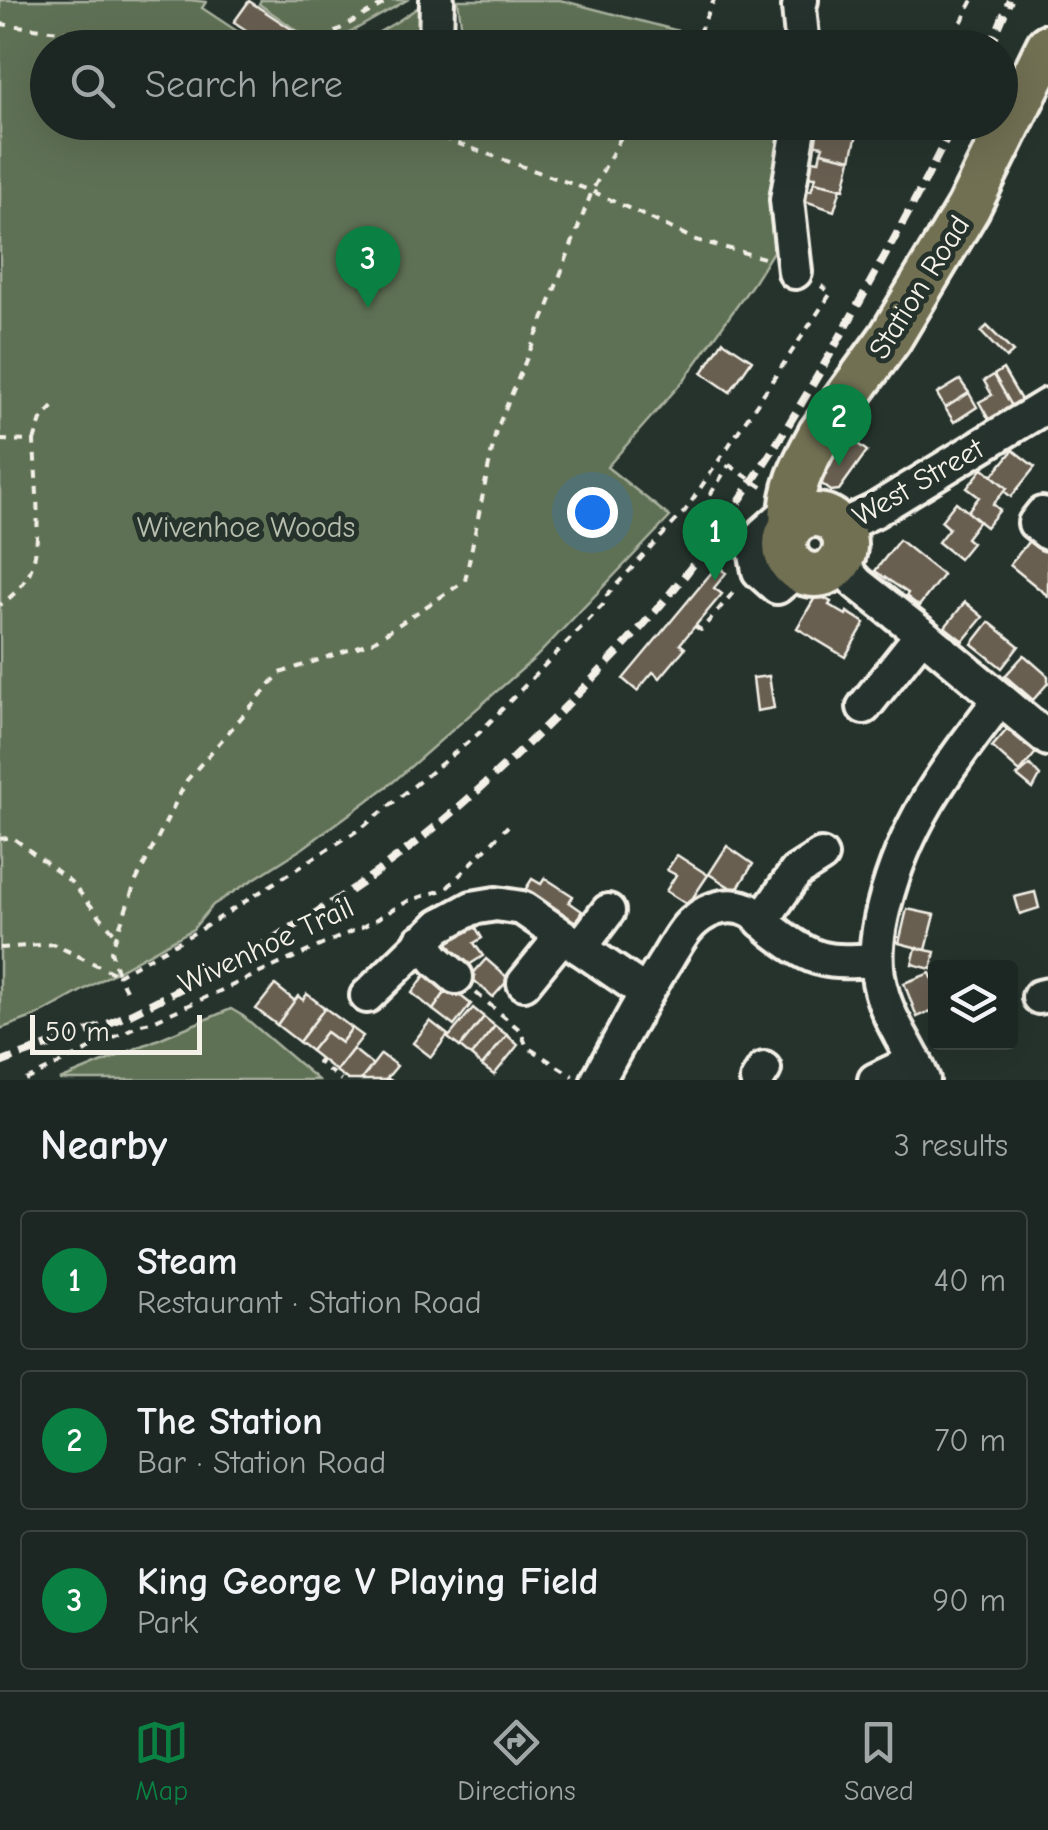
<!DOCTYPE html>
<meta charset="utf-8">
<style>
:root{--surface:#1c2622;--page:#252e2a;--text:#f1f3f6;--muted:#a0a5a5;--line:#3a4340;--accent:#0b8043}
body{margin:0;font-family:"Comic Neue",sans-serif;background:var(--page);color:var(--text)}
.controls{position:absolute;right:30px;bottom:30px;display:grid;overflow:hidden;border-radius:10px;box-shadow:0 10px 40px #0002}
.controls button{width:90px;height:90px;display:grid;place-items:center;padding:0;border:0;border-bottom:2px solid var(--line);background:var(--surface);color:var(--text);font:50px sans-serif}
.scale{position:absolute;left:30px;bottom:25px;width:172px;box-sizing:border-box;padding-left:10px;border:5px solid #f4f1e8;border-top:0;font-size:28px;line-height:35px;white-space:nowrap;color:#f4f1e8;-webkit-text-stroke:8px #26332d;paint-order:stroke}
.you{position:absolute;left:592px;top:512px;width:35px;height:35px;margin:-25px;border:8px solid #fff;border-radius:50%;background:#1a73e8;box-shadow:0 0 0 15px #1a73e833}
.badge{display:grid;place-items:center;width:65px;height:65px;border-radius:50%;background:var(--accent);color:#fff;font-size:32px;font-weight:700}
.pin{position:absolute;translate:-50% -82px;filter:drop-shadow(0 2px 5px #0008)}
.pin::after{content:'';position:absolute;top:52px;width:35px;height:30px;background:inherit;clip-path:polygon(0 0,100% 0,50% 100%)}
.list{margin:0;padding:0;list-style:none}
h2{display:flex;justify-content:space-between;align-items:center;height:130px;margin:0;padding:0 40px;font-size:42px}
h2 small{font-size:32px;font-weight:400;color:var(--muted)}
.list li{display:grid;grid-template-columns:65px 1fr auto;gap:30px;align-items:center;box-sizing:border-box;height:140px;margin:0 20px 20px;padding:0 20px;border:2px solid var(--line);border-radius:10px}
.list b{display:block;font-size:38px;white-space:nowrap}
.list p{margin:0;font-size:32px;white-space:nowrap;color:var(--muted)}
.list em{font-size:32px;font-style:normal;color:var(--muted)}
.icon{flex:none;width:55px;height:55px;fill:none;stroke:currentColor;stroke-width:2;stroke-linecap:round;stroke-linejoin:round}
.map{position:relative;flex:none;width:1048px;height:1080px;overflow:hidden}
.search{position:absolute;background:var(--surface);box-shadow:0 10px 40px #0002;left:30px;right:30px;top:30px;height:110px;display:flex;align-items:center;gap:25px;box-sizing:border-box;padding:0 35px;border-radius:55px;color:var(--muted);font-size:38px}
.sheet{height:610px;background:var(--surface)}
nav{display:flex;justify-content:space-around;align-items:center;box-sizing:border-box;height:140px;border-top:2px solid var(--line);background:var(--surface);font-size:28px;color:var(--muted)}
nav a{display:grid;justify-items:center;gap:5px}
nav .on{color:var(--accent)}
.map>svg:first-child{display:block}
.green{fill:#5e7154;stroke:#a9b19e;stroke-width:2.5}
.building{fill:#685f51;stroke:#f4f1e8;stroke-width:2.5}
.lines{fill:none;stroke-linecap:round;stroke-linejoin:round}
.minor-casing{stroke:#f4f1e8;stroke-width:40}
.major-casing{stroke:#f4f1e8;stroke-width:50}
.path{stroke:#f4f1e8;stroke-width:4;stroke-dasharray:8 8;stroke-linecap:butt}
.minor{stroke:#26332d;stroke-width:32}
.major{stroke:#716f52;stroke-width:42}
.rail{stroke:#f4f1e8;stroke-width:8;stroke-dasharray:15 8;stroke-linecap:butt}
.path-bridge{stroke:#f4f1e8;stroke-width:4;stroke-dasharray:8 8;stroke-linecap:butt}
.labels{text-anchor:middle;stroke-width:10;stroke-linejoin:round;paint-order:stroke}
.street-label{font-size:30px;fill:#f4f1e8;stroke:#26332d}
.park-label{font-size:30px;fill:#b8bead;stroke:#26332d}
</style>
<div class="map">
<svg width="1048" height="1080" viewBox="0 0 1048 1080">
<rect width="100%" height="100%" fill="#26332d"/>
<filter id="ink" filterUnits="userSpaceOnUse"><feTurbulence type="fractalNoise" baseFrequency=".01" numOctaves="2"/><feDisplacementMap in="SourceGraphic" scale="20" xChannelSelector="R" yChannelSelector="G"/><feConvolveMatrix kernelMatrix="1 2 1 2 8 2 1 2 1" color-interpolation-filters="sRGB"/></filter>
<g filter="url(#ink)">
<g class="green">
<polygon points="0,0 190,0 206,2 202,8 261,47 48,48 48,122 786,123 782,237 754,282 684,380 607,467 670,517 536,657 393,782 303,848 213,905 193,929 38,1015 0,1029"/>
<polygon points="261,0 407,0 323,48 309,47 301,33 259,4"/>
<polygon points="429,0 432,47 352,48 398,21"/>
<polygon points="458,0 560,0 683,32 675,47 464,47"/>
<polygon points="231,1009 243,1016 318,1080 60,1080"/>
</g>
<g class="building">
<polygon points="249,1 299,34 290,48 273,48 234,22"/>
<polygon points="828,123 858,130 851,159 821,152 823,146 811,144 813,126 827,128"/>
<polygon points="821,152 851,159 844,189 814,182 816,177 805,176 807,159 819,161"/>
<polygon points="814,182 841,188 834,211 796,198 799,187 811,191"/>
<polygon points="987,326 1013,352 1006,358 981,332"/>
<polygon points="723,341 752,360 730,392 702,373"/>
<polygon points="1003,369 1024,405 1014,410 994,375"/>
<polygon points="994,375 1014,410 991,423 979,402 992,395 984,381"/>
<polygon points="960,380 969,393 945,408 937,394"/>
<polygon points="969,393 977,407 954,422 945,408"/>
<polygon points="845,434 867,451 839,490 831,491 818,481 816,473"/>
<polygon points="1013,450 1035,467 1011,497 1004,491 1007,488 992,476"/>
<polygon points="983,468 1007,488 993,504 1000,510 986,527 967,512 979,497 967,488"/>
<polygon points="956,502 979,521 966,538 972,543 959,559 938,542 949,528 941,521"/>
<polygon points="1032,537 1048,547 1046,549 1048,551 1048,596 1010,565"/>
<polygon points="899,540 943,575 919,606 906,596 908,593 875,571"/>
<polygon points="717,566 726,573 714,588 722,594 680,644 685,648 660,678 653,672 637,691 623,679"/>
<polygon points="817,594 831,602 829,605 846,615 847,612 865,623 845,657 797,628"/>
<polygon points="965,602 983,617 963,641 945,627"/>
<polygon points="989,622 1019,646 1002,668 972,644"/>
<polygon points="1024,655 1048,676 1048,683 1033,700 1005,676"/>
<polygon points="769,676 774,708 757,711 753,678"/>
<polygon points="1010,726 1038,750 1020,772 992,747"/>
<polygon points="1030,765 1040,776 1033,789 1017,776"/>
<polygon points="727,846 753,864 736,891 709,874"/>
<polygon points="677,855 708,875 688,905 666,891 676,875 667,870"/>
<polygon points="545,878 573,896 569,902 582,911 571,929 520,898 532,879 541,884"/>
<polygon points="1035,892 1039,908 1020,914 1015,897"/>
<polygon points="907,909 935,915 926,950 899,943"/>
<polygon points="472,921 482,938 474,943 483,956 464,968 445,938"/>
<polygon points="916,948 935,952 931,969 912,964"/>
<polygon points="486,959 509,979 493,997 470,977"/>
<polygon points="428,971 449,987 433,1010 412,993"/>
<polygon points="930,973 936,987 936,1009 917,1017 904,983"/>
<polygon points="275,985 295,1001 277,1025 256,1009"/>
<polygon points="449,987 471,1004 454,1026 433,1010"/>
<polygon points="307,994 325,1008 299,1042 277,1025 298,996 303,1000"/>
<polygon points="325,1008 352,1028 341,1043 326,1032 311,1051 299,1042"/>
<polygon points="473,1008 484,1017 460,1047 448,1038"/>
<polygon points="484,1017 495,1026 471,1056 460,1047"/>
<polygon points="430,1021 448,1035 431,1057 413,1043"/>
<polygon points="495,1026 507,1035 482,1066 471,1056"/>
<polygon points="352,1028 363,1036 336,1071 311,1051 326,1032 341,1043"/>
<polygon points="507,1035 518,1045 494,1075 482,1066"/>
<polygon points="353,1049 373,1065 361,1080 348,1080 336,1071"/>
<polygon points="381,1054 397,1066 387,1078 390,1080 361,1080"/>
</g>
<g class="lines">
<g class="minor-casing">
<g id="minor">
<polyline points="801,0 799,7 803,48"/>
<polyline points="436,48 437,0"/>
<polyline points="795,272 787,200 800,122"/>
<polyline points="790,510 763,534 755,549 759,571 777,587 797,570"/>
<polyline points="1042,514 1035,523 1048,533"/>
<polyline points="840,527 874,511 1048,405"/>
<polyline points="840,564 857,583 922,634 1048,739"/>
<polyline points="864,707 922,634"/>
<polyline points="762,921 796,872 821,856"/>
<polyline points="421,941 436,960 456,977"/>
<polyline points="580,948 608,911"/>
<polyline points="524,983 562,936"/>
<polyline points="367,996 439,926 472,908 496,904 522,908 646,993"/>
<polyline points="1039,997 1048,995"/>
<path d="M 598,1080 C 621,1039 642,998 667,959 C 675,946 683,930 694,921 C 710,907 733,901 752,912 C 760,917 767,926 775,932 C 815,963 827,963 875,960"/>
<polyline points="757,1080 764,1069"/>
<polyline points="875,1080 915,1061"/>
<path d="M 923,1080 C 911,1049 889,1022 881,990 C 873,961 877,934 884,906 C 906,820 947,769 1000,699"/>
</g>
</g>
<g class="major-casing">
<g id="major">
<circle cx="815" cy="545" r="30"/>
<path d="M 792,525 C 788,491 804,463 820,434 L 890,338 L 968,208 L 1048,46"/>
</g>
</g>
<g class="path">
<polyline points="0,24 135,40 162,48"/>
<polyline points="269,48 270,45"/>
<polyline points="307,48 390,0"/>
<polyline points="692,48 714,0"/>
<polyline points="943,48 960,25 973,0"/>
<polyline points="397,122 592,191 696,240 768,259"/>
<path d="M 0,440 L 34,441 C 35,473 43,540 31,569 C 26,583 12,597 0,605"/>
<polyline points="34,441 41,420 58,402"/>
<polyline points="710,495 729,465"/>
<polyline points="718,566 723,570 728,563"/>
<polyline points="695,626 701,630 738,587"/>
<polyline points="0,839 12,837 70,881 115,934"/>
<polyline points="0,948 53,944 118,975 111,951 136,881 187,780 280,673 372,642 465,581 496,431 545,315 592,191 629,122"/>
<polyline points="126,990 118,975 203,928 363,827 478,734 603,605 607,595 685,511 831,293 821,286"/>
<polyline points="476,993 520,1030 527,1047 573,1076"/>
<polyline points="321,1059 318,1062 341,1080"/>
<polyline points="26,1080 141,1024 151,1022 364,926 408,901 446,889 508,826"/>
</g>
<use href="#minor" class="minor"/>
<use href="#major" class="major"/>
<g class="rail">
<polyline points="990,48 1010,0"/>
<path d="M 0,1063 C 44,1046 91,1033 134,1012 C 225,967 319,917 400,855 C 458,811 511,761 563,709 C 607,665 651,619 689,570 C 754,486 808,395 859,303 C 892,243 925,184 954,122"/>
</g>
<polyline class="path-bridge" points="729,465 765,489"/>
</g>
</g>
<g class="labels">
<g class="street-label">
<text transform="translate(919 287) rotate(-58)" y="10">Station Road</text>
<text transform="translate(918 482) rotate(-30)" y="10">West Street</text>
<text transform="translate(266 945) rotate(-25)" y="10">Wivenhoe Trail</text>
</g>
<g class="park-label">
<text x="246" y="537">Wivenhoe Woods</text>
</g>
</g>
</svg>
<div class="controls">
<button><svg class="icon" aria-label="layers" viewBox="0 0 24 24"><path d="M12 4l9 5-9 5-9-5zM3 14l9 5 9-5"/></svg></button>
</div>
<div class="scale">50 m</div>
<div class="you"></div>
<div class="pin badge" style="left:715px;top:581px">1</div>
<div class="pin badge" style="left:839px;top:466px">2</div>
<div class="pin badge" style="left:368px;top:308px">3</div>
<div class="search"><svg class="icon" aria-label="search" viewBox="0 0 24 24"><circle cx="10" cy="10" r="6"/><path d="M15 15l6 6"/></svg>Search here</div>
</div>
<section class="sheet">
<h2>Nearby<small>3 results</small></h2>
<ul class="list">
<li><span class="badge">1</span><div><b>Steam</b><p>Restaurant · Station Road</p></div><em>40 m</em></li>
<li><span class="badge">2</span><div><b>The Station</b><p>Bar · Station Road</p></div><em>70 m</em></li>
<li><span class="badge">3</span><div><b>King George V Playing Field</b><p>Park</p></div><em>90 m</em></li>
</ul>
</section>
<nav>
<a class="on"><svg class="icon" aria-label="map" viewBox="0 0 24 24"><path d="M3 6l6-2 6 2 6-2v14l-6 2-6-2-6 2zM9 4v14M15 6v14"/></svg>Map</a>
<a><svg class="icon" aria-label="directions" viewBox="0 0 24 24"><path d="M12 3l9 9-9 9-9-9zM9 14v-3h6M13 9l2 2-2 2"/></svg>Directions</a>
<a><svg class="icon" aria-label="saved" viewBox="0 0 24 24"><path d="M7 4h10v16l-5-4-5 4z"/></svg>Saved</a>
</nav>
